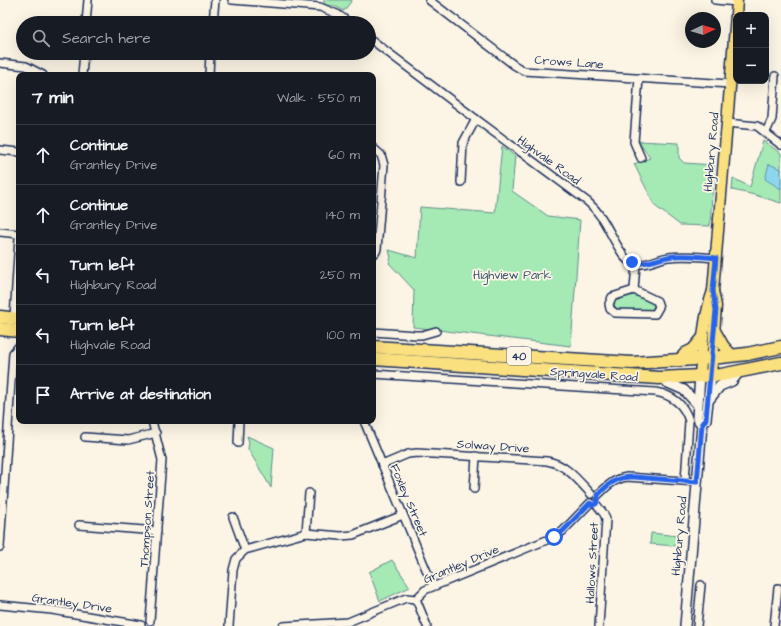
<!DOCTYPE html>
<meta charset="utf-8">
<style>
:root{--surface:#171b24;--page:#20242c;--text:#f1f3f6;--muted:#9ea1a6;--line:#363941}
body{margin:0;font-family:"Architects Daughter",sans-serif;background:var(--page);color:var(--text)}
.controls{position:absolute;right:12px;top:12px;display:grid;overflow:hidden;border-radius:8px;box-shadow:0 4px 16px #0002}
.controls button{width:36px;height:36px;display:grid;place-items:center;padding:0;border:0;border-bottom:1px solid var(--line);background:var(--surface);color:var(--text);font:20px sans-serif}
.compass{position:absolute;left:685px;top:12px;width:36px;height:36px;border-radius:50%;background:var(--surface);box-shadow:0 4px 16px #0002;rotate:86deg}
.stop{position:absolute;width:12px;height:12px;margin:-9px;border:3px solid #2563eb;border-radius:50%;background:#fff}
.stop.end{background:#2563eb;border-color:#fff;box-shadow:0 1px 4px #0008}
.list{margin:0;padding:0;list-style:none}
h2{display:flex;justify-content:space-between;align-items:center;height:52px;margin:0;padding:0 16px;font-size:17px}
h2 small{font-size:13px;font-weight:400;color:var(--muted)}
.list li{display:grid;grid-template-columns:26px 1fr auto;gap:12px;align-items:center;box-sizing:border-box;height:60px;padding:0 16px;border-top:1px solid var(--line)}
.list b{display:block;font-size:15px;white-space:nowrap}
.list p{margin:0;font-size:13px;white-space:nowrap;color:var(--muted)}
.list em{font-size:13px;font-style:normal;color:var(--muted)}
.icon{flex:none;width:22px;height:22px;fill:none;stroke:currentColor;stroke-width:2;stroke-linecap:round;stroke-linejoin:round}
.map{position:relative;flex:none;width:781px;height:626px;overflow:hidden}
.search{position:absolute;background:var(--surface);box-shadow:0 4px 16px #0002;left:16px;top:16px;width:360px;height:44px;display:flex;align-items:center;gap:10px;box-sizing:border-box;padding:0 14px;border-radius:22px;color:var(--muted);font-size:15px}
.panel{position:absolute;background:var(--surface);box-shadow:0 4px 16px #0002;left:16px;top:72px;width:360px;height:352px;border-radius:8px}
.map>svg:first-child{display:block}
.green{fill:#a5eab5;stroke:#608c8a}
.water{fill:#8dd7ee;stroke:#5f94b4}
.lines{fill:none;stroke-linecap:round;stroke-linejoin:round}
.street-casing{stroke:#1b2f5e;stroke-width:10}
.secondary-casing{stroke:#1b2f5e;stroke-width:12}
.primary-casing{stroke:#1b2f5e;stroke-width:13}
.highway-casing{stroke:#1b2f5e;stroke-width:15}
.street{stroke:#fcf5e5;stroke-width:7}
.secondary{stroke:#fcf5e5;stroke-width:9}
.primary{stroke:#fbe080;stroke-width:10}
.highway{stroke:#fbe080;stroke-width:12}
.route{stroke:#2563eb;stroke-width:5}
.labels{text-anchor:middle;stroke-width:3.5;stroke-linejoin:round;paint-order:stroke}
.shield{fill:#fcf5e5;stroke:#5e6a86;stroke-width:1}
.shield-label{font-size:11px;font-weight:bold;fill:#1b2f5e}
.street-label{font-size:12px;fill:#1b2f5e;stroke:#fcf5e5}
.park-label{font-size:12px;fill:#37546f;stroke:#fcf5e5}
</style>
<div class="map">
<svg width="781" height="626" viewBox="0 0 781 626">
<rect width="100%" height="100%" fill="#fcf5e5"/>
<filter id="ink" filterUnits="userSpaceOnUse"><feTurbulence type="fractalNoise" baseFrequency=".025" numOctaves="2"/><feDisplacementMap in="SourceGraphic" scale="8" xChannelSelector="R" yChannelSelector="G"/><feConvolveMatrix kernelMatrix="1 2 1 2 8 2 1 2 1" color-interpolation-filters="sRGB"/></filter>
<g filter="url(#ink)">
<g class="green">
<polygon points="324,0 352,0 344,11 335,6 324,5"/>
<polygon points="638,141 679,143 679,158 684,163 714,165 710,226 680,225 655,206 634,164 650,158"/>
<polygon points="763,141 781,153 781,203 755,195 732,190 733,178 750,187"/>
<polygon points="502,146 515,156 512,191 548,216 580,220 571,346 413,327 414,290 389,263 391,258 389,250 417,258 420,207 495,213"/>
<polygon points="636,294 643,299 652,302 654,306 651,311 617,309 614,305 616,300"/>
<polygon points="247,436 274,448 271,488 248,449 249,442"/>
<polygon points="651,533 678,536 677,546 650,544"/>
<polygon points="392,560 410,587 380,601 369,572"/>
</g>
<polygon class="water" points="769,164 781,169 781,189 765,179"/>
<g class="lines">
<g class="street-casing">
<g id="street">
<polyline points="232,0 320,7 337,14 350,23"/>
<polyline points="429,0 514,65 524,71 730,84"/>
<polyline points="715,0 737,2"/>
<polyline points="86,23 88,0"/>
<polyline points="213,23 215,0"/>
<path d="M 369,38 L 476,119 L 588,202 C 605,217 610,236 622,253 C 625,259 630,263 636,264 C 647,266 659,258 669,257 C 685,255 700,257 716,258"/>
<polyline points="0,63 26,66 43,75"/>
<polyline points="82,75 84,53"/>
<polyline points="209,75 210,53"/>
<polyline points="639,78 634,142 641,158"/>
<polyline points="727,123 757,126 781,145"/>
<polyline points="766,132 772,119 775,76"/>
<polyline points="373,148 381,155 384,165 377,249 376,252 373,254"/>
<polyline points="0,150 19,152"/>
<polyline points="461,182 463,143 476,119"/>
<polyline points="0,232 19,234"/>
<polygon points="634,290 657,301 659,307 655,314 615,313 610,309 609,304 612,297"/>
<polyline points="634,290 636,264"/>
<polyline points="14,318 19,238"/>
<polyline points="373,332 416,335 422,335 436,331"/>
<path d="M 373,374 L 655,392 C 673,395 684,404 689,421 L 685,481"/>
<polyline points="364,421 433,586"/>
<polyline points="85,437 128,440 156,433"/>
<polyline points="238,443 239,421"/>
<path d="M 382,465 L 408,454 L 417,453 L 547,461 C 566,464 578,480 591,494"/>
<polyline points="474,489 476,456"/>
<path d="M 598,495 C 607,486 614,479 627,477 L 697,482"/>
<polyline points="596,504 604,514 606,519 599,626"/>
<polyline points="233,517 245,550"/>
<polyline points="79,525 157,531"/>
<polyline points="306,533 309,493"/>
<polyline points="0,547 13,353 19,346"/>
<polyline points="416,599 427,626"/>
<polyline points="0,605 52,610 141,625"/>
<polyline points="150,621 162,460 152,421"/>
<polyline points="229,626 233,570 236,559 245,550 306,533 341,536 353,535 403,515"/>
<polyline points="283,626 348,622 406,598 416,599 425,590 554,537 563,531 590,503"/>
<polyline points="697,626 701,585"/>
<polyline points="774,626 778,588"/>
</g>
</g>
<g class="secondary-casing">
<g id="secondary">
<polyline points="700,376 697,418 702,425"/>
<polyline points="663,378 668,383 684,390 697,404"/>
<polyline points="708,401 720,386 732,381 739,372"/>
<polyline points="685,626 702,425 706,419 711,376"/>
</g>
</g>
<g class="primary-casing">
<g id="primary">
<polyline points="736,15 737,0"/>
<polyline points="714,329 723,345 733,356"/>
<polyline points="678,361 685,353 693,349 703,337"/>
<path d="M 700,376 C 702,348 703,318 713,291 L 736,15"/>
<polyline points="711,376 716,306 713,291"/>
</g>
</g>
<g class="highway-casing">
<g id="highway">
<polyline points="0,317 19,319"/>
<polyline points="0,329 19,331"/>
<polyline points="373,347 632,363 712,358 747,354 781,347"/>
<polyline points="373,359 659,378 721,375 781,363"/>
</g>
</g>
<use href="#street" class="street"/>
<use href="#secondary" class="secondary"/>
<use href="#primary" class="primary"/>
<use href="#highway" class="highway"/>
</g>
</g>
<g class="lines" filter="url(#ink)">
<path class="route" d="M 554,537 L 563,531 L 590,503 L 593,505 L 596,504 L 598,500 L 598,495 C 608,484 618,476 634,477 L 697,482 L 702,425 L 706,419 L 716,310 L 713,291 L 716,258 C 702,257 688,255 675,256 C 660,257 646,266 632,262"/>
</g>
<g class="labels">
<rect class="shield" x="507" y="347" width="24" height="18" rx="3"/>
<g class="shield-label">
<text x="519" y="360">40</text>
</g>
<g class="street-label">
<text transform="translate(569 62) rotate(4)" y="4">Crows Lane</text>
<text transform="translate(711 152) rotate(-85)" y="4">Highbury Road</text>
<text transform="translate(549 160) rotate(36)" y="4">Highvale Road</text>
<text transform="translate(594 374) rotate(4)" y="4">Springvale Road</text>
<text transform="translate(493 446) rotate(4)" y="4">Solway Drive</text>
<text transform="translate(409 500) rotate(67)" y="4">Foxley Street</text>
<text transform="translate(147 519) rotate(-86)" y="4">Thompson Street</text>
<text transform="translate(679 536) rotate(-85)" y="4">Highbury Road</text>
<text transform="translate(592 563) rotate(-87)" y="4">Hallows Street</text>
<text transform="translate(461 564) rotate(-23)" y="4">Grantley Drive</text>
<text transform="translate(72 603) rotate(8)" y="4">Grantley Drive</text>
</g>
<g class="park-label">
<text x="512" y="279">Highview Park</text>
</g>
</g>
</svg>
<div class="controls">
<button>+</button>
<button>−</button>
</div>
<svg class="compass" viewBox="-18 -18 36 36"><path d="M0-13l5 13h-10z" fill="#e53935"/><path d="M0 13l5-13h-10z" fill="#9ea1a6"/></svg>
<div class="stop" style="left:554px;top:537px"></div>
<div class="stop end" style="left:632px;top:262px"></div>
<div class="search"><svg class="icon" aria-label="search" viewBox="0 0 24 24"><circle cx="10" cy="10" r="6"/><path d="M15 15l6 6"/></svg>Search here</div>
<section class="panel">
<h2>7 min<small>Walk · 550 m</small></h2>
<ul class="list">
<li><svg class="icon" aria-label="ahead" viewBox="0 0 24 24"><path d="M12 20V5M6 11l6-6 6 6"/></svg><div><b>Continue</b><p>Grantley Drive</p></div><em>60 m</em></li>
<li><svg class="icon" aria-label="ahead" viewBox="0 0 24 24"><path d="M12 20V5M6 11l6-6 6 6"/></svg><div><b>Continue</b><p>Grantley Drive</p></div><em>140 m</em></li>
<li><svg class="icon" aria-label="left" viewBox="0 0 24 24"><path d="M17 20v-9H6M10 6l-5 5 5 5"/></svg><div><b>Turn left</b><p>Highbury Road</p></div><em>250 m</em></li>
<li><svg class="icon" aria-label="left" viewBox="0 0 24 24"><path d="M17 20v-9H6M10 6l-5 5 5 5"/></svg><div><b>Turn left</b><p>Highvale Road</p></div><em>100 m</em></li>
<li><svg class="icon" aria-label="arrive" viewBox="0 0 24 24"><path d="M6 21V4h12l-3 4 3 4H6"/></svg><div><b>Arrive at destination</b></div></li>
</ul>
</section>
</div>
